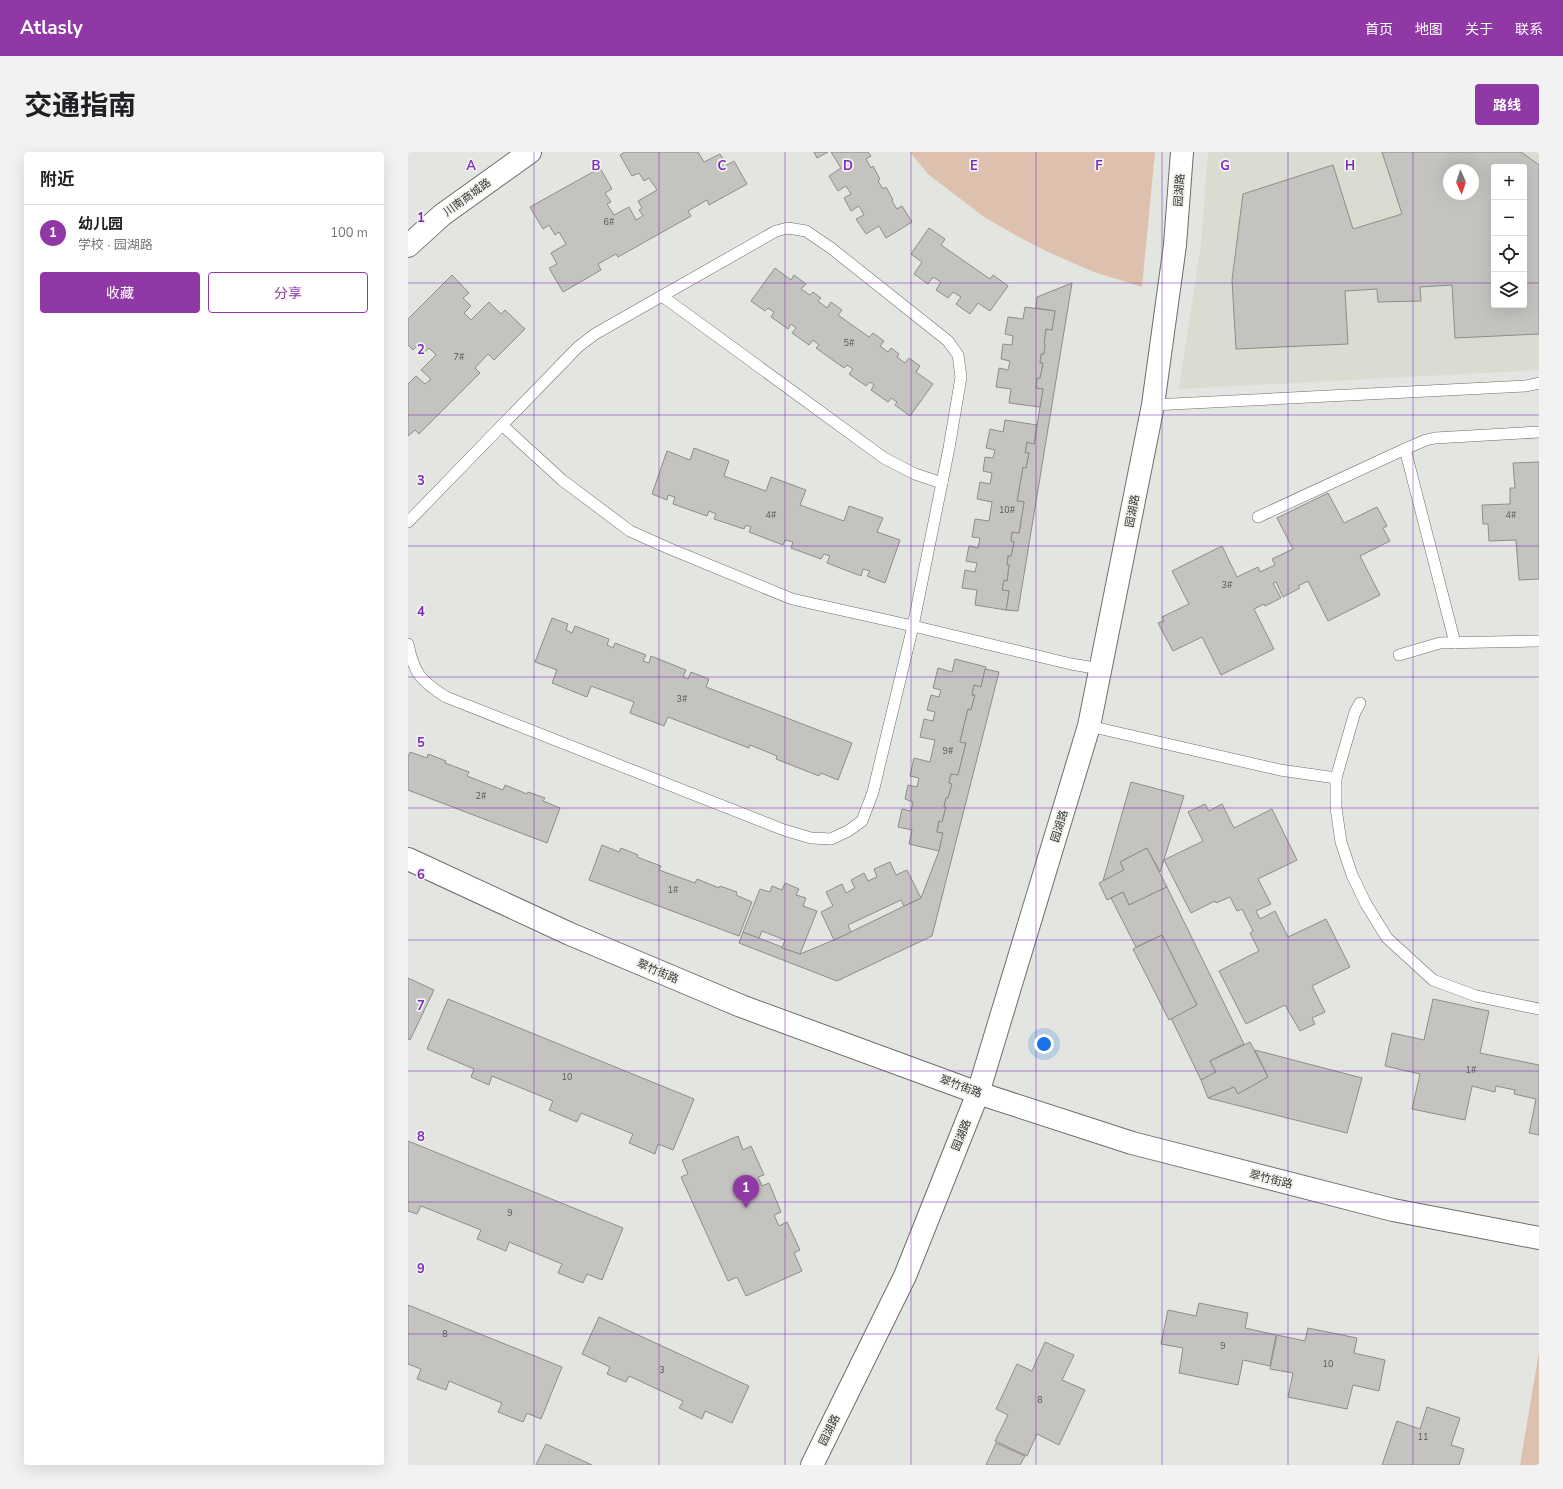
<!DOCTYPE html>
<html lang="zh">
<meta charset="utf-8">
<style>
:root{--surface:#fff;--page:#f2f2f2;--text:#202124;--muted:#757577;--line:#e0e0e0;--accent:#9039a6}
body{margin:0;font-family:"Nunito Sans","Noto Sans SC",sans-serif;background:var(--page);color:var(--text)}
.controls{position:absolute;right:12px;top:12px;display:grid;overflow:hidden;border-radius:4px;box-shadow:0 4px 16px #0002}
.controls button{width:36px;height:36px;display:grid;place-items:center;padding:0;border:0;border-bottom:1px solid var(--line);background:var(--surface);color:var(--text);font:20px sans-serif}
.compass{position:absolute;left:1035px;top:12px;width:36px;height:36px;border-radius:50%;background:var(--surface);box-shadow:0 4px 16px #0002;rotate:177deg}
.you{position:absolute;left:636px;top:892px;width:14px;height:14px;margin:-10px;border:3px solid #fff;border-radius:50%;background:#1a73e8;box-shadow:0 0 0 6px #1a73e833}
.badge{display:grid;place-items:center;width:26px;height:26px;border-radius:50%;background:var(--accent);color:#fff;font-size:13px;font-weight:700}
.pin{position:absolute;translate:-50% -33px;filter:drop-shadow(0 1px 2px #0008)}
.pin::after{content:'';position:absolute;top:21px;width:14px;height:12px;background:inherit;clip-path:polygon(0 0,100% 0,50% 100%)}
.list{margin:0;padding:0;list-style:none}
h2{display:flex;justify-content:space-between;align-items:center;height:52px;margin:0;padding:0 16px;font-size:17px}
h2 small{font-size:13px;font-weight:400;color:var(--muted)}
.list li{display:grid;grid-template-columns:26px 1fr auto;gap:12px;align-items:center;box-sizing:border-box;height:56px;padding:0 16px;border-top:1px solid var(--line)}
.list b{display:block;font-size:15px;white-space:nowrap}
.list p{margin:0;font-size:13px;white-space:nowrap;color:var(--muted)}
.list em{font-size:13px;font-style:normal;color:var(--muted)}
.actions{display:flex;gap:8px;padding:12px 16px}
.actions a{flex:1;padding:9px 0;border:1px solid var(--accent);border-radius:4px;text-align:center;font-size:14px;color:var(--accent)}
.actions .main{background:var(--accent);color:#fff}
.icon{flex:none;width:22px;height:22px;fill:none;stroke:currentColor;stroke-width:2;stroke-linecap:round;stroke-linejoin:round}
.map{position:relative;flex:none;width:1131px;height:1313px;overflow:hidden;border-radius:4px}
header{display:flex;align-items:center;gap:24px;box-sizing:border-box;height:56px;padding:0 20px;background:var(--accent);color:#fff}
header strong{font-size:19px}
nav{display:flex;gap:22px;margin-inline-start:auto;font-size:14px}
.intro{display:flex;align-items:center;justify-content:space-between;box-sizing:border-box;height:96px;padding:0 24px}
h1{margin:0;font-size:28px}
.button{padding:10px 18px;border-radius:4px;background:var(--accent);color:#fff;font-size:14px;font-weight:700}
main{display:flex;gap:24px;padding:0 24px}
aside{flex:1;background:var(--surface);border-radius:4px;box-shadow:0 4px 16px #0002}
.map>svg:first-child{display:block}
.built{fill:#d9dcd0;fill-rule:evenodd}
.green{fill:#ddc1ae}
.building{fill:#c5c3bf;stroke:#8f8d89;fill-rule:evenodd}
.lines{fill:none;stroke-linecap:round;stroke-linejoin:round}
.lane-casing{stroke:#6d6e6a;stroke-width:12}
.street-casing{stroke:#6d6e6a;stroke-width:24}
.secondary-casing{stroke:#6d6e6a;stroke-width:24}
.lane{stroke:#fff;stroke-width:11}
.street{stroke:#fff;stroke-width:22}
.secondary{stroke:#fff;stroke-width:22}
.grid{fill:none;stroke:#7b2cbf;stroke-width:1;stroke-opacity:0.55}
.labels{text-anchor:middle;stroke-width:3.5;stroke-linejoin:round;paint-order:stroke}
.number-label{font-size:9px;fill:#585754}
.street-label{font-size:11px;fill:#333331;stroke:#f1f2ed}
.grid-label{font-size:13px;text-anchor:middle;font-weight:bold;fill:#7b2cbf;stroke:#f1f2ed;stroke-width:3.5;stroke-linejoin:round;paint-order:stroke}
</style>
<header>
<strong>Atlasly</strong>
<nav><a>首页</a><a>地图</a><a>关于</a><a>联系</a></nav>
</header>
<div class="intro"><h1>交通指南</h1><a class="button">路线</a></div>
<main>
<aside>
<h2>附近<small></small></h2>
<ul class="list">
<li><span class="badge">1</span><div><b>幼儿园</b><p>学校 · 园湖路</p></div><em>100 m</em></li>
</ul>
<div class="actions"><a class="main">收藏</a><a>分享</a></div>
</aside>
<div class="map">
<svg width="1131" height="1313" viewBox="0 0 1131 1313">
<rect width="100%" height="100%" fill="#e3e5e0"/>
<path class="built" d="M 800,0 L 1131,0 L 1131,218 L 771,237 L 793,92 ZM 1086,15 L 1116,15 L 1116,153 L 1086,153 ZM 1041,18 L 1065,18 L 1065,42 L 1041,42 Z"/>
<g class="green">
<polygon points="502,0 747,0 734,135 686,120 640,100 611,85 576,65 520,22"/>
<polygon points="1131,1200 1131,1313 1112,1313"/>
</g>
<g class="building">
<polygon points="217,0 290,0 296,10 312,2 319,13 326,9 339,32 301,53 299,48 280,59 283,64 210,105 208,102 190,112 193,118 155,140 141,116 149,112 143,101 158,92 151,80 147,83 141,73 135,77 122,55 192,16 204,37 197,41 203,50 199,52 206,63 221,55 228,68 235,64 231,58 234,56 230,49 249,38 241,26 236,29 231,21 224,24 212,3"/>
<polygon points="406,0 420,0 409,6"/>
<polygon points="423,0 460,0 463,4 458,7 463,16 465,14 472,27 470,29 475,37 478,35 485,48 484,49 489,57 494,54 504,70 478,86 471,74 458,82 448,67 456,63 451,54 443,59 436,46 443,42 438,34 430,39 421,24 433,16"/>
<path d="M 974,0 L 1113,0 L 1131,13 L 1131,182 L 1047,186 L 1044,133 L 1012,135 L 1013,149 L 970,150 L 969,137 L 937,139 L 940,192 L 828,197 L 824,128 L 835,42 L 925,13 L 945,77 L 994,62 ZM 1086,15 L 1116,15 L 1116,153 L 1086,153 ZM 1041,18 L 1065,18 L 1065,42 L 1041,42 Z"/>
<polygon points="521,76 537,87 533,93 582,127 585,123 600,134 582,159 570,151 562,162 548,152 553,145 545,140 540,146 528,138 533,130 525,125 520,132 506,122 514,110 503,102"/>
<polygon points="367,116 383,128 386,123 398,132 393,137 402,143 405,140 413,146 410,149 419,156 423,150 434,158 430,163 461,185 465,181 476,189 472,194 480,200 483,196 491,202 489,205 497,211 501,206 512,214 508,220 525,232 502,264 487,253 489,250 483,246 480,250 463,238 466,233 462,230 458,234 441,222 445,217 439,213 436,216 408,196 411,193 405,188 401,193 384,181 388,176 383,172 380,177 363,165 366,160 360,156 357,159 343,149"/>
<polygon points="44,123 61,141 55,146 63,154 56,161 63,168 81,150 93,162 97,158 117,177 86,208 80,202 67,216 72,221 11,282 7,278 0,284 0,232 8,224 17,232 23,227 13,218 28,203 21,196 17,200 10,193 5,198 0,193 0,167"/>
<polygon points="664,131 610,459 598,458 601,439 594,438 596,428 599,429 601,413 599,413 600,404 603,404 606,390 603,389 604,380 611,381 616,350 609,349 615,315 618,316 621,301 617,301 619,290 626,292 635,237 628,236 629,226 632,226 635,211 632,211 633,202 636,202 637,192 636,191 638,177 644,178 647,159 628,156 629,145"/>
<polygon points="617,155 647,159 644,178 638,177 636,191 637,192 636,202 633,202 632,211 635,211 632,226 629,226 628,236 635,237 632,255 601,251 603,237 588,235 591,216 600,218 602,209 593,207 595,192 604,193 605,184 597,182 600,165 615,167"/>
<polygon points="597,268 629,273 626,292 619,290 617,301 621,301 618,316 615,315 609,349 616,350 611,381 604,380 603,389 606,390 603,404 600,404 599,413 601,413 599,429 596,428 594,438 601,439 598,458 567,453 569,438 554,436 557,418 567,420 569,411 558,409 561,394 570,396 572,386 564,385 567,367 581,369 584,350 569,347 572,330 582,332 584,321 575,319 577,305 585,306 587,298 578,296 582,277 595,280"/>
<polygon points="286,296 321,309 316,324 358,339 363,325 398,338 392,353 436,369 441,354 475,366 469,380 492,388 477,431 459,424 462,419 455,417 453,424 419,411 422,404 416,402 413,407 383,396 385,390 377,388 375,393 341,380 343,375 338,373 336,377 306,367 308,362 301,359 299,364 265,352 267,345 260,343 259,348 244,342 259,299 282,308"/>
<polygon points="1131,310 1131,427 1111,428 1108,388 1081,389 1080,372 1075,372 1074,353 1102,352 1102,336 1107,336 1105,311"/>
<polygon points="920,341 936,371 969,355 979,374 975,376 982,389 952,404 972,443 920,469 900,429 890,434 892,436 875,445 868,430 865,431 873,446 857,454 856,452 846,457 866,497 813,523 794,485 765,499 750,471 756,469 754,465 781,452 764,419 814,394 829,425 850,415 852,420 867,413 864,407 885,397 869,366"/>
<polygon points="144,466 160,472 158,478 164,481 167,474 201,487 199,493 205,496 207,491 238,503 235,509 241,511 243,504 278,518 275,525 280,527 283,520 301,527 298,535 444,591 430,628 413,621 411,624 368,607 369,604 342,593 341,596 260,565 256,574 222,561 226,550 183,534 179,545 144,531 149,518 127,510"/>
<polygon points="547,507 578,515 573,535 566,533 564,543 567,543 563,558 560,557 552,590 558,591 550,623 543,622 541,631 544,632 540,646 538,646 536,655 538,655 534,670 531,669 529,680 535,681 531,699 501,692 504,678 490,675 494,657 503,659 505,650 497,647 500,633 509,635 511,626 502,624 506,606 522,610 527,588 512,585 516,567 525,569 527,560 519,558 523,543 531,545 533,538 525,536 530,516 544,520"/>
<polygon points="577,517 591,520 524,784 429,829 331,791 335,780 392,802 426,788 513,746 531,699 535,681 529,680 531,669 534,670 538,655 536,655 538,646 540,646 544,632 541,631 543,622 550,623 558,591 552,590 560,557 563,558 567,543 564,543 566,533 573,535"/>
<polygon points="2,600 19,606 20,602 38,609 37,611 61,620 59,624 95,638 97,633 119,642 120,640 137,646 135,649 152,656 139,691 0,638 0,605"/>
<polygon points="723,630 776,644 752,720 739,696 712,710 716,718 695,729"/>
<polygon points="797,652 801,659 814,652 826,676 864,657 889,708 850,727 863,752 848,759 852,767 867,759 880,785 918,767 942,815 904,834 917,860 904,866 907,872 892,879 877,853 838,872 811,819 851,799 842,781 845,779 834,757 829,759 822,745 808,751 807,749 783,761 756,708 795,689 780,660"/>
<polygon points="194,693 211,700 213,696 230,703 229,705 253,714 251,718 287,731 289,727 311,736 312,734 329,740 328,743 344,750 331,784 181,728"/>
<polygon points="739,696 759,735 721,753 715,740 699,748 691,731 716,718 712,710"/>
<polygon points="482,710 488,723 499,718 513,746 496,754 493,748 440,773 443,780 426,788 413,760 425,754 418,740 434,732 438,741 447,736 443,728 456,721 460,729 469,725 466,717"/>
<polygon points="377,731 391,737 388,743 398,746 395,754 409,759 392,802 374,796 377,788 354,779 351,786 335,780 352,737 362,740 364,734 374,738"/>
<polygon points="759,735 836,892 802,909 808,920 793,928 763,866 789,853 754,783 728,795 703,746 715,740 721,753"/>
<polygon points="754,783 789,853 761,868 725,797"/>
<polygon points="0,826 26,838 2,888 0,887"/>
<polygon points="40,847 286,947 265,998 250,992 247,1002 221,991 225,982 173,961 169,970 141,958 145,949 84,924 81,933 63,925 66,917 19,897"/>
<polygon points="1025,847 1081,859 1072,901 1131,913 1131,983 1121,981 1128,947 1106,942 1107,938 1088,934 1087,940 1064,934 1057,968 1004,957 1012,922 977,914 984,881 1016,888"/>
<polygon points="842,890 860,925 830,942 826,935 800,946 793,928 808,920 802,909"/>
<polygon points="847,898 954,926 939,981 800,946 826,935 830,942 860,925"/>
<polygon points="330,984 335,998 343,994 356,1023 350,1025 354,1034 361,1031 373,1060 366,1063 371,1074 379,1070 392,1098 386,1101 394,1119 338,1144 329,1125 320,1129 273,1025 280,1022 274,1008"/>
<polygon points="0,989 215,1076 194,1128 179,1122 175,1131 150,1121 154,1112 101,1090 98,1099 69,1087 73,1078 13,1054 9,1062 0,1059"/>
<polygon points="791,1151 840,1161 837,1176 868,1183 862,1214 835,1208 830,1233 771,1221 775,1196 753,1192 760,1158 788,1164"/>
<polygon points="0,1153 154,1215 133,1267 119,1261 115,1270 90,1260 94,1251 41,1229 38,1238 9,1227 13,1217 0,1212"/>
<polygon points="191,1165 341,1234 324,1271 297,1259 294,1267 271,1256 275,1249 221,1224 218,1230 199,1222 202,1215 174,1202"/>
<polygon points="900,1176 949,1186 946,1201 977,1208 971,1239 945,1233 939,1257 880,1245 885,1221 862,1217 869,1183 897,1189"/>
<polygon points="637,1190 666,1203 654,1228 677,1238 651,1293 629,1282 619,1304 587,1289 600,1263 588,1257 609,1212 624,1219"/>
<polygon points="1019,1255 1052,1266 1043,1293 1056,1297 1051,1313 974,1313 989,1269 1012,1277"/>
<polygon points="588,1291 617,1304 612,1313 578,1313"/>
<polygon points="138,1292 184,1313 128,1313"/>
</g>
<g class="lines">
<g class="lane-casing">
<g id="lane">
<polyline points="254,144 476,306 507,322 534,331"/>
<polyline points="745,253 1118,234 1131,231"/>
<polyline points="94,273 154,328 222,379 260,396 384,447 505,474 663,512 692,517"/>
<polyline points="997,297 1018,288 1027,286 1131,280"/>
<polyline points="850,365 997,297 1047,491"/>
<path d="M 0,370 L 170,195 L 187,182 L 368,79 L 380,76 L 398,79 L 423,96 L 540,189 L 550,203 L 553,225 L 541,296 L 505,474 L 465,640 L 454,669 L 440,679 L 423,687 L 403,686 L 376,678 L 38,545 C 13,529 6,522 0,492"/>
<polyline points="991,503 1032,491 1131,489"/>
<polyline points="952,551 947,560 928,626 928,656 933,690 944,723 958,752 979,786 1025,828 1068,844 1131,857"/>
<polyline points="681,574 872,618 928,626"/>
</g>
</g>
<g class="street-casing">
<g id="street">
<polyline points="0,707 162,782 333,854 570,941 724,991 985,1058 1131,1086"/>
<polyline points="404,1313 497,1124 570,941 681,574 745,253 767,93 774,0"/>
</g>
</g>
<g class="secondary-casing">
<polyline id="secondary" points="0,94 34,63 122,0"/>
</g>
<use href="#lane" class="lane"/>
<use href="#street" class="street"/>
<use href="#secondary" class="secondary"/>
</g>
<path class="grid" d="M 126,0 L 126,1313M 251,0 L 251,1313M 377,0 L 377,1313M 503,0 L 503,1313M 628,0 L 628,1313M 754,0 L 754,1313M 880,0 L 880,1313M 1005,0 L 1005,1313M 0,131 L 1086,131M 1116,131 L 1131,131M 0,263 L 1131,263M 0,394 L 1131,394M 0,525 L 1131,525M 0,656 L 1131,656M 0,788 L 1131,788M 0,919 L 1131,919M 0,1050 L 1131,1050M 0,1182 L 1131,1182"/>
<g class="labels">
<g class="number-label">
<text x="201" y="73">6#</text>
<text x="441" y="194">5#</text>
<text x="51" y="208">7#</text>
<text x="599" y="361">10#</text>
<text x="363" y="366">4#</text>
<text x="1103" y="366">4#</text>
<text x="819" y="436">3#</text>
<text x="274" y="550">3#</text>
<text x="540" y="602">9#</text>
<text x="73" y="647">2#</text>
<text x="265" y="741">1#</text>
<text x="1063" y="921">1#</text>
<text x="159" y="928">10</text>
<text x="102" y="1064">9</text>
<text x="37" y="1185">8</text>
<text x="815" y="1197">9</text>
<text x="920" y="1215">10</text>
<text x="254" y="1221">3</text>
<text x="632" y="1251">8</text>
<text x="1015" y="1288">11</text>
</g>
<g class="street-label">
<text transform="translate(771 38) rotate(-86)" y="4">园湖路</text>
<text transform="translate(59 45) rotate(-36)" y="4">川南商城路</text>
<text transform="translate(724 359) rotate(-79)" y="4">园湖路</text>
<text transform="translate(651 674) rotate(-73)" y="4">园湖路</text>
<text transform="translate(250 819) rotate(23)" y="4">翠竹街路</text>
<text transform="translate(553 934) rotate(20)" y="4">翠竹街路</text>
<text transform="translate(553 983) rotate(-68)" y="4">园湖路</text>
<text transform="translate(863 1027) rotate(14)" y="4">翠竹街路</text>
<text transform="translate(421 1278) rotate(-64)" y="4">园湖路</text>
</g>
</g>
<g class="grid-label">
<text x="63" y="18">A</text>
<text x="188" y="18">B</text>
<text x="314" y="18">C</text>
<text x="440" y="18">D</text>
<text x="566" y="18">E</text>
<text x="691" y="18">F</text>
<text x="817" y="18">G</text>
<text x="942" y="18">H</text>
<text x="13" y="70">1</text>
<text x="13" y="202">2</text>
<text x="13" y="333">3</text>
<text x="13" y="464">4</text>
<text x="13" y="595">5</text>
<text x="13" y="727">6</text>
<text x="13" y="858">7</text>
<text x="13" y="989">8</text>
<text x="13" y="1121">9</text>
</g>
</svg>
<div class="controls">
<button>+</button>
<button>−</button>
<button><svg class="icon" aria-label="locate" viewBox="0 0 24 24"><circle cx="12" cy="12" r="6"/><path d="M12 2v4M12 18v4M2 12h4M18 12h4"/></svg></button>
<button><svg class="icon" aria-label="layers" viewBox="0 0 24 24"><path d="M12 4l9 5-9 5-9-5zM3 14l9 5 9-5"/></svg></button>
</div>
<svg class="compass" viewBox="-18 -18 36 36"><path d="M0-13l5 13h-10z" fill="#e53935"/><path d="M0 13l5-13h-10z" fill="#757577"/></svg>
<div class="you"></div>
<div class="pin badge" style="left:338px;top:1056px">1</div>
</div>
</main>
